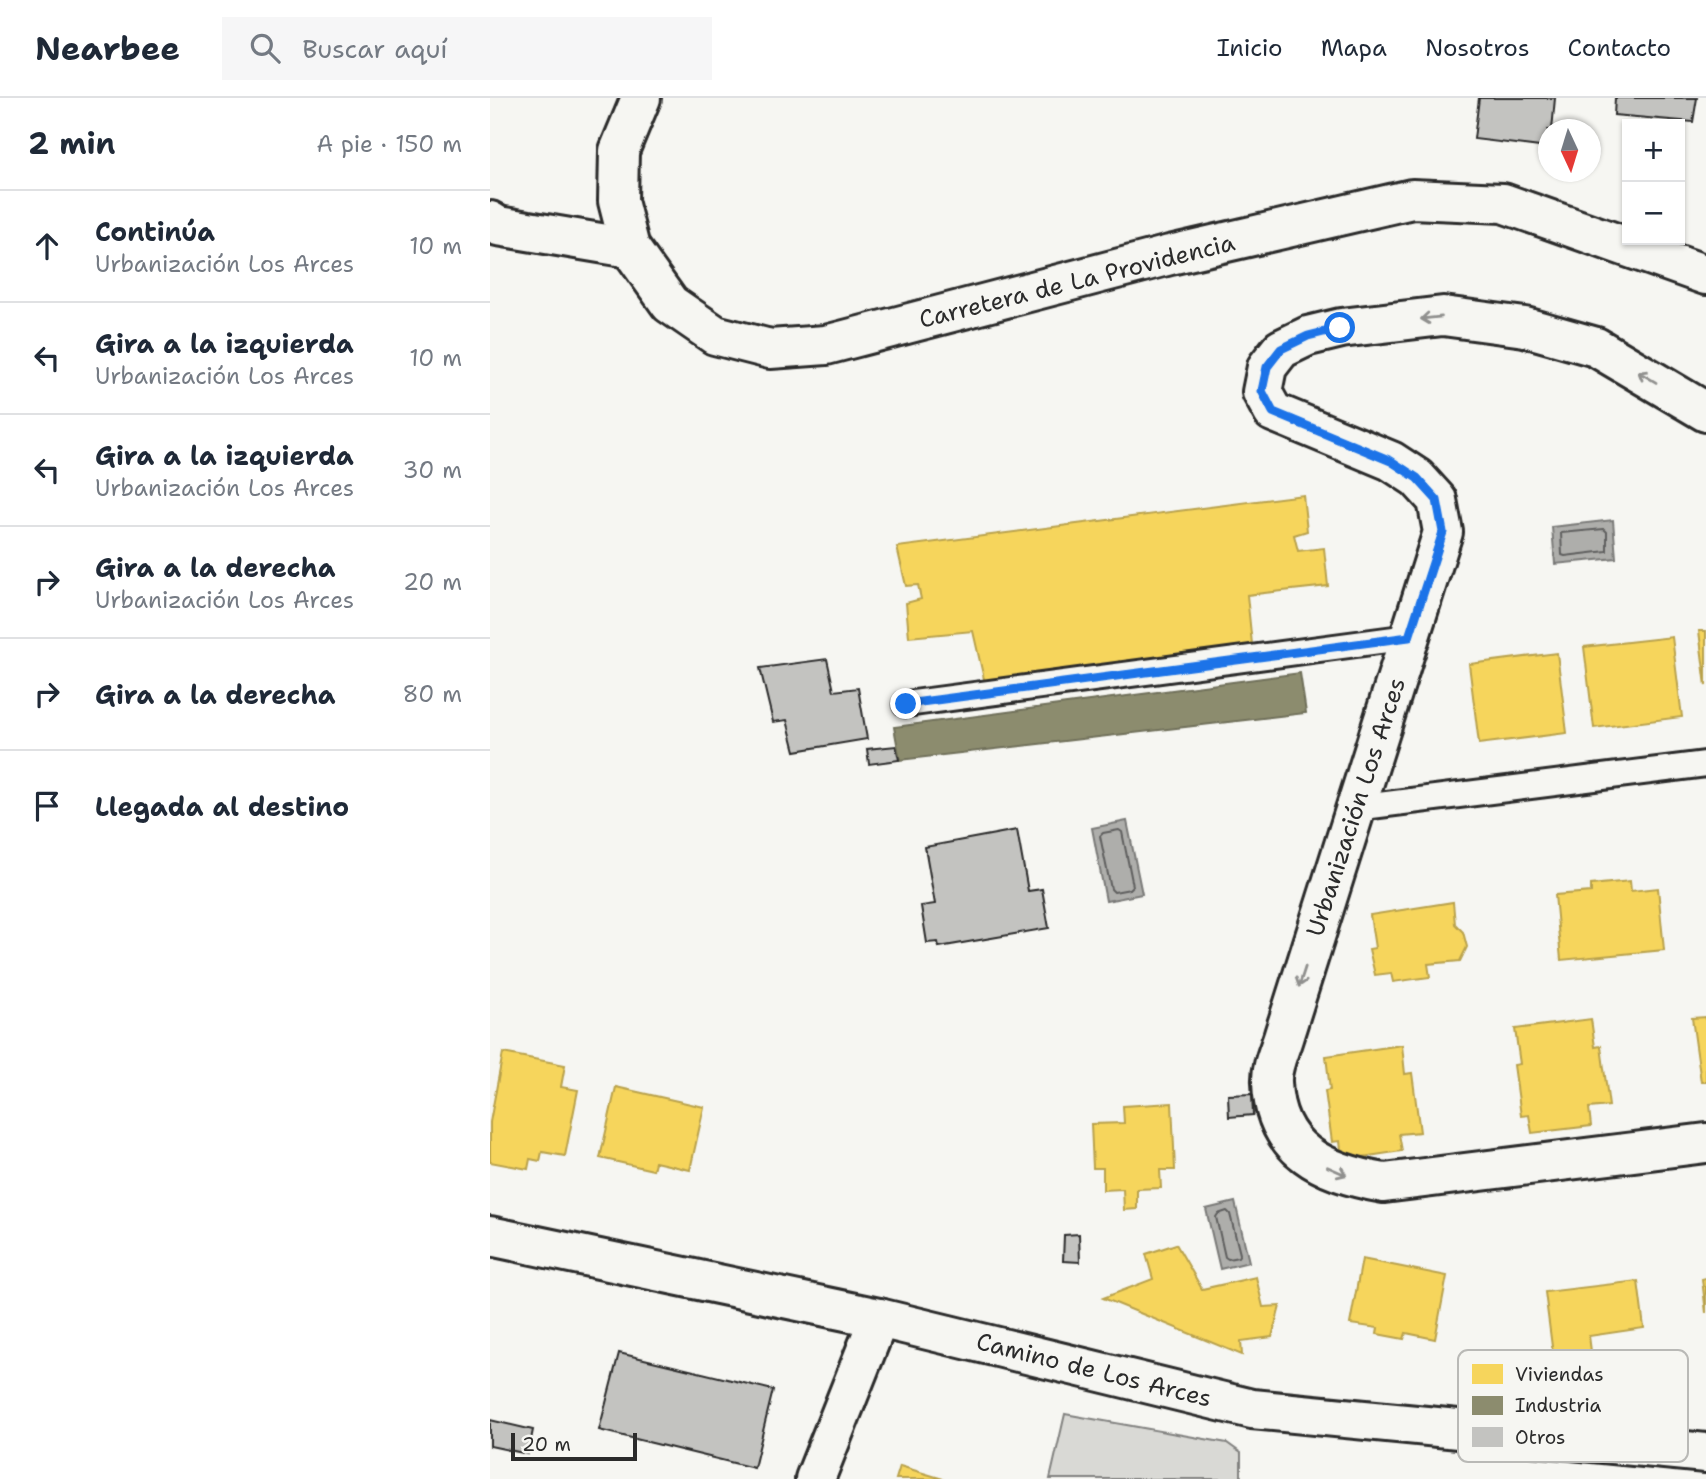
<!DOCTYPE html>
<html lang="es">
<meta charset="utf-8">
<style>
:root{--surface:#fff;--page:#f6f6f7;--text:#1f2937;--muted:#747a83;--line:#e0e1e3}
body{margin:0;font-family:"Shantell Sans",sans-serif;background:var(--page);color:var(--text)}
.controls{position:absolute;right:21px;top:21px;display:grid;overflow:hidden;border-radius:0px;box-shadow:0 2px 5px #0004}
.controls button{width:63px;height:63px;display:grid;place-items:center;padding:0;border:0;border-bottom:2px solid var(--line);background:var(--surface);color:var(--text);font:35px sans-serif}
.compass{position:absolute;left:1048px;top:21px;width:63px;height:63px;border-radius:50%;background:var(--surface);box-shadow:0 2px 5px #0004;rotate:176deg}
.scale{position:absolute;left:21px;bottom:18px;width:126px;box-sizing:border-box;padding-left:7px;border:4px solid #2b2b2b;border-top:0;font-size:19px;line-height:24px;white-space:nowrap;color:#2b2b2b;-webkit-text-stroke:5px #f6f6f2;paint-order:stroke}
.stop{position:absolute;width:21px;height:21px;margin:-16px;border:5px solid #1a73e8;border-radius:50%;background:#fff}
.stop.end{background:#1a73e8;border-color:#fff;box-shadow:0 2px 7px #0008}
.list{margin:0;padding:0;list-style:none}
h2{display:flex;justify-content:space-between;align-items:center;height:91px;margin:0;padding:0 28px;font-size:30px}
h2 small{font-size:23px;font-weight:400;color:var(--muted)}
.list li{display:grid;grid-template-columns:46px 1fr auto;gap:21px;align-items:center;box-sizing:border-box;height:112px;padding:0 28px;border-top:2px solid var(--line)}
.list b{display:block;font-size:26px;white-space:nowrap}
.list p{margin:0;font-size:23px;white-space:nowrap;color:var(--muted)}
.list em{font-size:23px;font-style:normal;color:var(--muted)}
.icon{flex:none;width:38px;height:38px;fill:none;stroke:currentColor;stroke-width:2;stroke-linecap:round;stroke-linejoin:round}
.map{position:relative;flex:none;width:1216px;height:1381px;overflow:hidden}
header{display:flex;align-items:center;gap:42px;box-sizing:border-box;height:98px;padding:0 35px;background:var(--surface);border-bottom:2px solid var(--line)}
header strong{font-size:33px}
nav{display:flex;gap:38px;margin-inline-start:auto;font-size:24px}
.search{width:490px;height:63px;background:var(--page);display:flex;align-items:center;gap:18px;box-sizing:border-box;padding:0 24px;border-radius:0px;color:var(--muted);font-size:26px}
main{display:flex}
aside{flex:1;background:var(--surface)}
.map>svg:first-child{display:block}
.green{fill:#d9d9d5;stroke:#828280;stroke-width:2}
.water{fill:#aeaeab;stroke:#7a7a78;stroke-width:2}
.homes{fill:#f6d55c;stroke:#b9a24d;stroke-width:2}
.industry{fill:#8c8c6e;stroke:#6f6f5a;stroke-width:2}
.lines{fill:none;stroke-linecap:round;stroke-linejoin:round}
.shore{stroke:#5f5f5e;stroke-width:2}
.building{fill:#c3c3c0;stroke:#2b2b2b;stroke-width:2}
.service-casing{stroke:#2b2b2b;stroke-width:30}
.minor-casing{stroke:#2b2b2b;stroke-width:44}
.tertiary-casing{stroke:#2b2b2b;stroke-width:44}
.service{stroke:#f6f6f2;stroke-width:24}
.minor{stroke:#f6f6f2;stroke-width:38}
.tertiary{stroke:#f6f6f2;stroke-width:38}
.oneway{stroke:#90908e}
.route{stroke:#1a73e8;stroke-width:9}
.labels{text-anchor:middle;stroke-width:7;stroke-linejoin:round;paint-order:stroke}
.street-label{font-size:24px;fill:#2b2b2b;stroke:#f6f6f2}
.key{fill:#f6f6f2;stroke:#b9b9b6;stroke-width:2}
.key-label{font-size:19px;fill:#2b2b2b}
</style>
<header>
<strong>Nearbee</strong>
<div class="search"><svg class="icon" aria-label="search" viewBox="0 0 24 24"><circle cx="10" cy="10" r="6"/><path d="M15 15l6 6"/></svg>Buscar aquí</div>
<nav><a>Inicio</a><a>Mapa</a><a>Nosotros</a><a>Contacto</a></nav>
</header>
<main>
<aside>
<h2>2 min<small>A pie · 150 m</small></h2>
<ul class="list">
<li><svg class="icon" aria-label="ahead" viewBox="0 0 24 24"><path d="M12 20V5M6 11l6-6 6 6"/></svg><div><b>Continúa</b><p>Urbanización Los Arces</p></div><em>10 m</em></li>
<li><svg class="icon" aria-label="left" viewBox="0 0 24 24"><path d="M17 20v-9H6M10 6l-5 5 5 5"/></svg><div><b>Gira a la izquierda</b><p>Urbanización Los Arces</p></div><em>10 m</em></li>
<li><svg class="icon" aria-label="left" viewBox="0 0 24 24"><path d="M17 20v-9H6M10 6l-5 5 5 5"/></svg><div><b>Gira a la izquierda</b><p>Urbanización Los Arces</p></div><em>30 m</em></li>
<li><svg class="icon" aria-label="right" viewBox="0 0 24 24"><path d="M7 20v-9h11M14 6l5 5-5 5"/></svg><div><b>Gira a la derecha</b><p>Urbanización Los Arces</p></div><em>20 m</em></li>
<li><svg class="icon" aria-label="right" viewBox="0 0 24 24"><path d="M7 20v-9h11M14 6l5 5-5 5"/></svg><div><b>Gira a la derecha</b></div><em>80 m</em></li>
<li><svg class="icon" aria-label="arrive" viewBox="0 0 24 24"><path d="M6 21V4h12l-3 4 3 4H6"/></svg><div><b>Llegada al destino</b></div></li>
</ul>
</aside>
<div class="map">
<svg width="1216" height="1381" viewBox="0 0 1216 1381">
<rect width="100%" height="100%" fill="#f6f6f2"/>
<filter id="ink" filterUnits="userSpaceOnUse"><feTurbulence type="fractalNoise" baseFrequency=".0143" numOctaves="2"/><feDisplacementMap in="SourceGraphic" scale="14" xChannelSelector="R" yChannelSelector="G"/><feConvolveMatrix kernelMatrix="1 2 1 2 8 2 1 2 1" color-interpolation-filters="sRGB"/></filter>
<g filter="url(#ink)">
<polygon class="green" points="575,1316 737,1345 751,1355 751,1381 560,1381"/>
<g class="water">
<polygon points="1123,422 1126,460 1065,466 1062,429"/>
<polygon points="637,723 652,796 616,803 602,730"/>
<polygon points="745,1104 759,1164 730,1171 716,1111"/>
</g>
<g class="homes">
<polygon points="813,397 817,433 804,437 808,453 834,450 838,488 757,497 763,556 496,590 483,533 419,539 416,505 431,501 428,487 416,488 407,449"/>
<polygon points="1209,533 1216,533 1216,588"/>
<polygon points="1182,539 1192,619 1104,630 1094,549"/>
<polygon points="1067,555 1077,635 989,646 979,566"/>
<polygon points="1140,783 1141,793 1168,790 1174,852 1071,862 1065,797 1101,794 1101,787"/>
<polygon points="963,804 965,826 973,834 977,849 970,863 938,866 940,879 903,884 901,875 885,877 879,851 885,850 880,817"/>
<polygon points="1216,919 1216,984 1211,984 1202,920"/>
<polygon points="1101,921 1105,949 1111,948 1119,1008 1099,1010 1101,1028 1042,1035 1039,1017 1031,1018 1024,967 1030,966 1025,931"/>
<polygon points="912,947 915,976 922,975 930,1034 909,1036 912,1053 852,1062 850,1043 842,1044 835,993 840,992 836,958"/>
<polygon points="13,955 75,967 71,989 88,992 75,1058 52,1054 50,1063 40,1061 38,1071 0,1064 0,1024"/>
<polygon points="126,989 214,1009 200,1072 165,1064 163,1072 110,1060"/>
<polygon points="682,1005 685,1072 670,1072 671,1090 647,1091 647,1111 634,1112 633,1091 613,1092 613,1070 603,1070 601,1026 634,1025 633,1008"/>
<polygon points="686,1146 712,1191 766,1179 773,1209 790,1208 782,1239 751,1243 752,1257 613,1200 663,1181 656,1156"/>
<polygon points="872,1161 957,1178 945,1241 916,1235 914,1241 887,1236 888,1230 860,1226"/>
<polygon points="1216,1180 1216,1215 1212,1181"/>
<polygon points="1148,1183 1154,1230 1099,1238 1104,1276 1066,1280 1055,1194"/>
<polygon points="410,1368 453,1381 406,1381"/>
</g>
<polygon class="industry" points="810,575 816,615 410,662 404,629"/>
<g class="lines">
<g class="shore">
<polygon points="1114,431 1117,434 1117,453 1075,458 1072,457 1071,435"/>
<polygon points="629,732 632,734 643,788 640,791 624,794 621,791 610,738 613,735"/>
<polygon points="737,1113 740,1116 750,1156 748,1159 738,1161 735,1159 726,1119 728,1116"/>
</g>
</g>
<g class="building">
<polygon points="989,0 1065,0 1062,32 1058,32 1058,50 984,41"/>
<polygon points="1125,0 1207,0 1203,24 1124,17"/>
<polygon points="337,561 344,593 368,590 377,641 305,653 297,622 283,624 270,570"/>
<polygon points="406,648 409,662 379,666 377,651"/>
<polygon points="527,732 538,793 552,791 559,830 449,849 448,844 437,845 431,808 445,806 435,749"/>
<polygon points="762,996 763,1017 739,1019 738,997"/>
<polygon points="589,1136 590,1164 573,1163 574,1137"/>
<polygon points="129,1255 283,1292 264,1370 109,1332"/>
<polygon points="0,1322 43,1332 38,1356 0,1348"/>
</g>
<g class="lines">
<g class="service-casing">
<g id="service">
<polyline points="416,606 919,539"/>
<polyline points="865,710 1216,666"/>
</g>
</g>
<g class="minor-casing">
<g id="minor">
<polyline points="0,123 8,128 140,150"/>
<path d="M 1216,314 L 1106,249 L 1035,229 L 953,218 L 851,230 L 818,238 L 791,251 L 777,269 L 772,294 L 783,314 L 901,363 L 927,380 L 947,402 L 953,434 L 794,937 C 790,951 781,969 782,984 C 784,1053 835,1075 894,1085 L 1216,1045"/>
<polyline points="0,1138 389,1220 762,1311 1216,1355"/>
<polyline points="325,1381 389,1220"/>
</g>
</g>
<g class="tertiary-casing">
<polyline id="tertiary" points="151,0 129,53 128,103 140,150 180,206 225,237 280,251 336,247 680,157 922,101 1013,105 1216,177"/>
</g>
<use href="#service" class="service"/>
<use href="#minor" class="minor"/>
<use href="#tertiary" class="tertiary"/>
</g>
<defs><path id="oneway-shaft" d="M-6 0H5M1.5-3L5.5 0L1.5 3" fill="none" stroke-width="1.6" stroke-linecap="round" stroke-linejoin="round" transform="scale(1.75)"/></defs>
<g class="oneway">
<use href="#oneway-shaft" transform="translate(941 220) rotate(174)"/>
<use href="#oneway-shaft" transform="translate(1157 279) rotate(-149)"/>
<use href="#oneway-shaft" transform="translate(812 879) rotate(108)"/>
<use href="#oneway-shaft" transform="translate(847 1073) rotate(24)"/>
</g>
</g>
<g class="lines" filter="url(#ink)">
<polyline class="route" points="416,606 919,539 953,434 947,402 927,380 901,363 783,314 772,293 777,269 791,251 818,238 850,230"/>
</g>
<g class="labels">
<g class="street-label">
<text transform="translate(587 183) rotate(-14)" y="8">Carretera de La Providencia</text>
<text transform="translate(866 709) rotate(-72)" y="8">Urbanización Los Arces</text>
<text transform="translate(604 1272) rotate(14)" y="8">Camino de Los Arces</text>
</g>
</g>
<rect x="968" y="1252" width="230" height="112" rx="10" class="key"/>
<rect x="982" y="1266" width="31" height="20" fill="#f6d55c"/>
<rect x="982" y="1298" width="31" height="19" fill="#8c8c6e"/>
<rect x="982" y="1329" width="31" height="20" fill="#c3c3c0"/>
<g class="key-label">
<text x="1025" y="1283">Viviendas</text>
<text x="1025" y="1314">Industria</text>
<text x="1025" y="1346">Otros</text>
</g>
</svg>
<div class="controls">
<button>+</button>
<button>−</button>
</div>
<svg class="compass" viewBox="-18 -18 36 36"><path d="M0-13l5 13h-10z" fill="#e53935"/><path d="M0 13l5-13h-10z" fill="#747a83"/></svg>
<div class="scale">20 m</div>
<div class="stop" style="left:850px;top:230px"></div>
<div class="stop end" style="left:416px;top:606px"></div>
</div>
</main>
